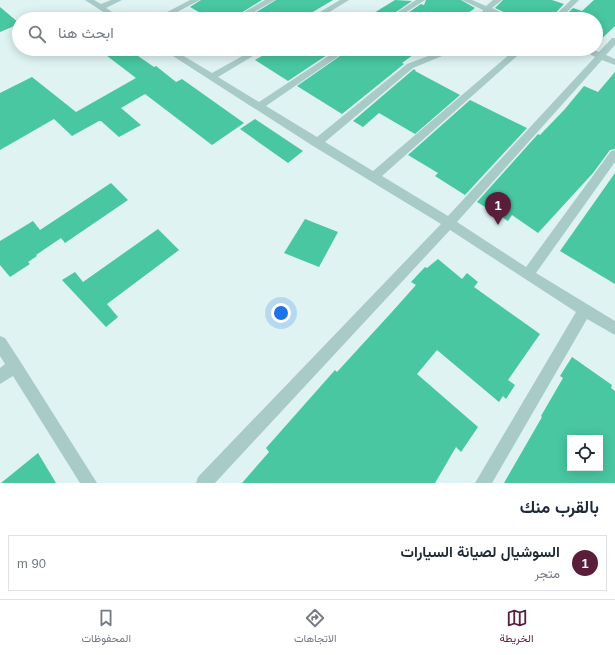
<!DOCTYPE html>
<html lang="ar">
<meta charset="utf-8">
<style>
:root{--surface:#fff;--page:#f2f2f3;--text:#1f2937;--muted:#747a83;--line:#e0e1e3;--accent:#5a1e3a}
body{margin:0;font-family:Helvetica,Vazirmatn,sans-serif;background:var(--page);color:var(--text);direction:rtl}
.controls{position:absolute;right:12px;bottom:12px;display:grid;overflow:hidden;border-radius:0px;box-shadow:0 2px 10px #0003}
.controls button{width:36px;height:36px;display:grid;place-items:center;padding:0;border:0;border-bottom:1px solid var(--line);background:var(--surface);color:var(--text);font:20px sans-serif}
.you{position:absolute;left:281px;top:313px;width:14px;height:14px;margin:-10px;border:3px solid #fff;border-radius:50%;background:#1a73e8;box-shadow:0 0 0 6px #1a73e833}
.badge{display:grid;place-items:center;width:26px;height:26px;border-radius:50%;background:var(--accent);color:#fff;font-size:13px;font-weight:700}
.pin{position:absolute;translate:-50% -33px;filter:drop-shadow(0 1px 2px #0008)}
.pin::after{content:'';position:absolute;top:21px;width:14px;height:12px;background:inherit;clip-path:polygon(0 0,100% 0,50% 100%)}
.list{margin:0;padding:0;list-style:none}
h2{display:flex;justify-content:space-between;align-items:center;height:52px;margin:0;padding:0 16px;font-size:17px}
h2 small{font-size:13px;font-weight:400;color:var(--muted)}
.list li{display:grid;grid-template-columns:26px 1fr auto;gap:12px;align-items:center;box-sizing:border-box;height:56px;margin:0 8px 8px;padding:0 8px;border:1px solid var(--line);border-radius:0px}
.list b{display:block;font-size:15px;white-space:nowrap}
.list p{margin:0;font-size:13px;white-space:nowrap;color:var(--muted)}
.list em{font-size:13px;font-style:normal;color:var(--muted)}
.icon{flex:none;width:22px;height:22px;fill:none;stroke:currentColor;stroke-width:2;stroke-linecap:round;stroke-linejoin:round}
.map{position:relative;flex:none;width:615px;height:483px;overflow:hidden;direction:ltr}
.search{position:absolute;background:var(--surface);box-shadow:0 2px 10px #0003;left:12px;right:12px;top:12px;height:44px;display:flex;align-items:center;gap:10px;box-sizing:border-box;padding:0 14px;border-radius:22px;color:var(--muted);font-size:15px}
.sheet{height:116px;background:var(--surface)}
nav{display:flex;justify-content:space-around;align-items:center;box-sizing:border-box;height:56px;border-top:1px solid var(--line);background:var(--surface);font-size:11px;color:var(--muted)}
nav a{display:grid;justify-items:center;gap:2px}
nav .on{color:var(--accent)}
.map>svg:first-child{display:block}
.building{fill:#48c7a1;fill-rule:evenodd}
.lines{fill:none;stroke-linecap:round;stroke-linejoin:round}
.minor{fill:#a9cbc8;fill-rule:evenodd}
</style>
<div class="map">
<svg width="615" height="483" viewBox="0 0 615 483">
<rect width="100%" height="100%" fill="#def3f2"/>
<g class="building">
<polygon points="201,0 262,0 231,19 211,19 190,7"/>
<polygon points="276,0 333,0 301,19 245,19"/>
<polygon points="395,0 412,1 386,19 364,19"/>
<polygon points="426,0 461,0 475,8 460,19 399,19 421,4 424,5"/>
<polygon points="503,0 552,0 564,4 550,19 519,19 495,8"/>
<polygon points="594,0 615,0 615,26 596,44 596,19 562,19 573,8 582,11"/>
<polygon points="0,7 19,23 19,24 0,32"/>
<polygon points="98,49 128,49 154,67 156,66 176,82 182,79 244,123 212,145 145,94 121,108 141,125 119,137 101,121 99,121 72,136 54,119 0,150 0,93 32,77 76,112 136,78"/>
<polygon points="274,49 336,49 288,81 255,60"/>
<polygon points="350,49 421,49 402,63 404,64 342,114 297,86"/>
<polygon points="414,69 416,71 415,71 460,95 415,134 379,113 363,127 353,121"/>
<polygon points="615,72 615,149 610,150 593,173 538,233 512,215 508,221 477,202 538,134 540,135 565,109 584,86 598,92"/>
<polygon points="470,100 527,128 465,195 435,176 438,173 408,155"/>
<polygon points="255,119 303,151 288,163 240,129"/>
<polygon points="615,173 615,284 560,251"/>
<polygon points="111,183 128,200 65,243 61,238 36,255 37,256 28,262 30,264 10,277 0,265 0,241 33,221 40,230"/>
<polygon points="305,219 338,232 319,267 284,253"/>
<polygon points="158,229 179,250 107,304 118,317 106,327 62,280 75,272 83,282"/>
<polygon points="438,259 462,279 467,273 478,282 474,287 540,334 508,380 515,385 506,399 503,396 499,402 437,350 417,374 478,427 461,452 456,447 435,483 242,483 269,452 266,448 335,370 337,372 391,313 416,285 411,282 425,267 427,268"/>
<path d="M 572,357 L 612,385 L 611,388 L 615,391 L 615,483 L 504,483 L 542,417 L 541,416 L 563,378 L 560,376 ZM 570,438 L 600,438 L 600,468 L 570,468 Z"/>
<polygon points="38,453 56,483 1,483"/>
</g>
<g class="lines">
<g class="minor">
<polygon points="85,0 94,0 101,4 111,0 122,0 106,8 123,19 114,19"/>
<polygon points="190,0 200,0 164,19 154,19"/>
<polygon points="265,0 275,0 242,19 232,19"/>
<polygon points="340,0 349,0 318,19 308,19"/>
<polygon points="416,0 425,0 396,19 387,19"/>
<polygon points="462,0 472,0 486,6 493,0 502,0 492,8 515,19 504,19 490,13 489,19 481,19 483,10"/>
<polygon points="571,0 579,0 560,19 551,19"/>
<polygon points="612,38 615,38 615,45 606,55 615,59 615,65 602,60 457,222 526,267 611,151 615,150 615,162 536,273 615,321 615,335 587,319 492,483 475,483 576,312 450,230 215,483 196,483 198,477 441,224 313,146 162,49 172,49 212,73 255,49 265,49 218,77 259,102 339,49 349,49 266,106 317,137 407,64 447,49 459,49 413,68 325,142 373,171 516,49 525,49 382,176 448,216 595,57 580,49 591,49 599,52"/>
<polygon points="0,336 5,338 20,361 97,483 80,483 13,376 0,384 0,368 5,364 0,356"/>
</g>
</g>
</svg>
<div class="controls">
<button><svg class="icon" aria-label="locate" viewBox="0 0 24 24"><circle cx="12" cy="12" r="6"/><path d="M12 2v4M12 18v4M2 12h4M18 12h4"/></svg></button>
</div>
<div class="you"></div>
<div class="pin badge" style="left:498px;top:225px">1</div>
<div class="search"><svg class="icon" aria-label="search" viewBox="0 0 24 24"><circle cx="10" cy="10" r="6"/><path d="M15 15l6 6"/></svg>ابحث هنا</div>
</div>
<section class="sheet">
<h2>بالقرب منك<small></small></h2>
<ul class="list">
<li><span class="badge">1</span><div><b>السوشيال لصيانة السيارات</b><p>متجر</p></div><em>90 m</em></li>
</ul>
</section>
<nav>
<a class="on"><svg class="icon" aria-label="map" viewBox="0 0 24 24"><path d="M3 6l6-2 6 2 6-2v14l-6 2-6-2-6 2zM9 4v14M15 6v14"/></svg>الخريطة</a>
<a><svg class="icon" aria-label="directions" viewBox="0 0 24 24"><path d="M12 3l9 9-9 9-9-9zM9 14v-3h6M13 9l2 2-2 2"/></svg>الاتجاهات</a>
<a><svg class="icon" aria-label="saved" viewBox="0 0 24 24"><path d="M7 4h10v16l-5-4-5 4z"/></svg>المحفوظات</a>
</nav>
